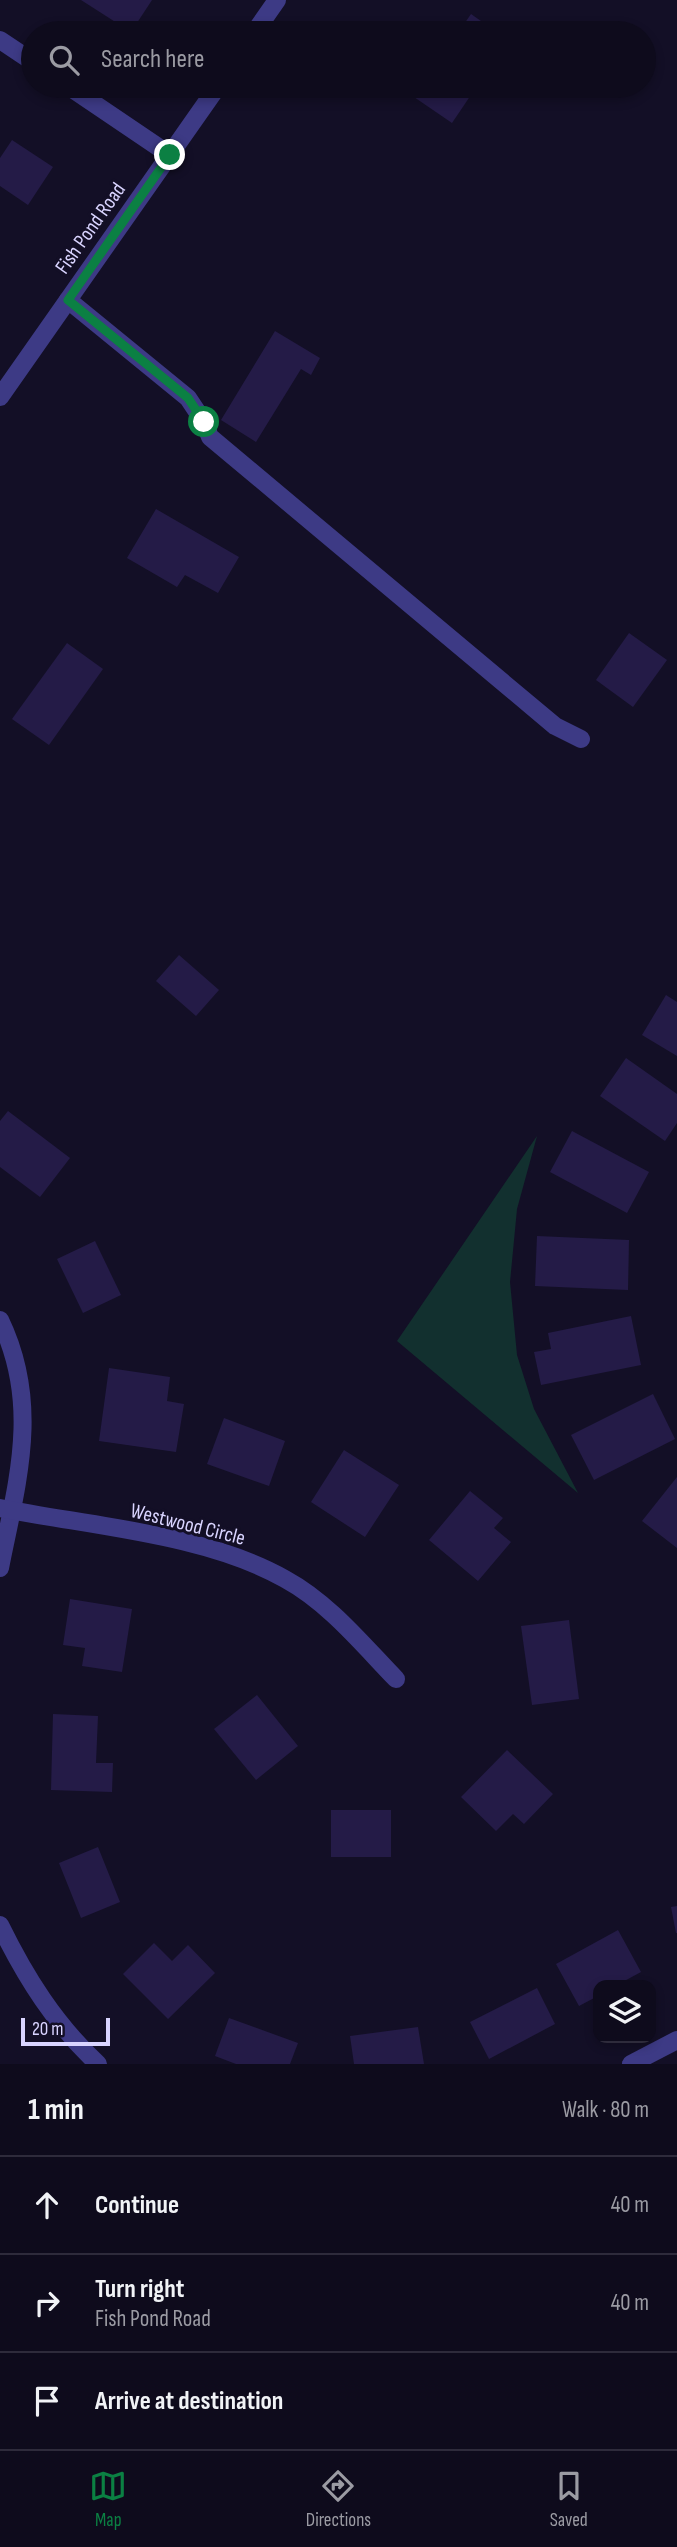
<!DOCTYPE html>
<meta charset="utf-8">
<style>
:root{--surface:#0e0b1c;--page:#171425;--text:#f1f3f6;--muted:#9b9ba3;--line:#2e2b3b;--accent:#0b8043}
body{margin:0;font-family:"Sofia Sans Condensed",sans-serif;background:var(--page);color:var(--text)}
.controls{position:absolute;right:21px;bottom:21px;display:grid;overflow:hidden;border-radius:14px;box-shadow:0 4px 10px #0003}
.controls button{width:63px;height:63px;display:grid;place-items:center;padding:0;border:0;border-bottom:2px solid var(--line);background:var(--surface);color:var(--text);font:35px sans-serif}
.scale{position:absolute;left:21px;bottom:18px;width:89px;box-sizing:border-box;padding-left:7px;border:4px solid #d9d4ff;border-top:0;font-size:19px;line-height:24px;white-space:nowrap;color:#d9d4ff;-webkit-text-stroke:5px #130f26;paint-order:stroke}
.stop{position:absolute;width:21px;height:21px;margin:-16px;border:5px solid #0b8043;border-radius:50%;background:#fff}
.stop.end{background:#0b8043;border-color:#fff;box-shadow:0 2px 7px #0008}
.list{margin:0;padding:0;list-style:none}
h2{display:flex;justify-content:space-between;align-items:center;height:91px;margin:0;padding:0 28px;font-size:30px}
h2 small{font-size:23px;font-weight:400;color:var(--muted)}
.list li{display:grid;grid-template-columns:46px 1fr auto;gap:21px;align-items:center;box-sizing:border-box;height:98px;padding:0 28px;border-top:2px solid var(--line)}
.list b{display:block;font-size:26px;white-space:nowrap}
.list p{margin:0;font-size:23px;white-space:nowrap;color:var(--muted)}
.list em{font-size:23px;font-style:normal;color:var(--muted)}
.icon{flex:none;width:38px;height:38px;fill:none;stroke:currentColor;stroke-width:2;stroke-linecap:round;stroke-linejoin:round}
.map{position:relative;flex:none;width:677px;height:2064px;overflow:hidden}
.search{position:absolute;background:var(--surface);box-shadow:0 4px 10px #0003;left:21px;right:21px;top:21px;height:77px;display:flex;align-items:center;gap:18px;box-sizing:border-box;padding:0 24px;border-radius:38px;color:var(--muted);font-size:26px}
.sheet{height:385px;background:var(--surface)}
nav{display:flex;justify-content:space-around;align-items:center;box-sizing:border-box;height:98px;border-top:2px solid var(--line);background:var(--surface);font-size:19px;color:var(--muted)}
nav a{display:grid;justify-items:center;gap:4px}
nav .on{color:var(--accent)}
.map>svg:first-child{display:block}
.green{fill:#12302f}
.building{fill:#241b47}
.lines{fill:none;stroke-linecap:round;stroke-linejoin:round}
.minor{stroke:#3d3a85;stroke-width:18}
.route{stroke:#0b8043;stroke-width:9}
.labels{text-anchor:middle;stroke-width:6;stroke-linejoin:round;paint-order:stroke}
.street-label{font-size:21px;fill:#d9d4ff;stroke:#130f26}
</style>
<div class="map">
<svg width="677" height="2064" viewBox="0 0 677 2064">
<rect width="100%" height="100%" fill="#130f26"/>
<polygon class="green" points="537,1136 517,1209 510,1282 517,1355 534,1409 578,1493 397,1341"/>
<g class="building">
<polygon points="81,0 152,0 131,32"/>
<polygon points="471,14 498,33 458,33"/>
<polygon points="422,86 477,86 452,123 414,97"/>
<polygon points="12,140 53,167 28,205 0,186 0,158"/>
<polygon points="275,331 320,358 311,375 301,369 256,442 221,420"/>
<polygon points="156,509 239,557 218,593 185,575 177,587 127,558"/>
<polygon points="629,633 667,660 633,707 596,680"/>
<polygon points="67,643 103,669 49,745 12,719"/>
<polygon points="179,955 219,990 196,1016 156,981"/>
<polygon points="666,995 677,1002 677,1056 642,1035"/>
<polygon points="626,1058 677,1094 677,1123 665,1141 600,1096"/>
<polygon points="8,1111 70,1158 40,1197 0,1167 0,1121"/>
<polygon points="572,1131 649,1172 627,1213 550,1172"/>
<polygon points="537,1236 629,1240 628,1290 535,1286"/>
<polygon points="95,1241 121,1295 83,1313 57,1259"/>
<polygon points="631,1316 641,1365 541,1385 534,1352 551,1349 548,1333"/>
<polygon points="109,1368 170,1377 167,1401 184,1404 176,1452 99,1441"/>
<polygon points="653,1394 675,1439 594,1480 571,1435"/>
<polygon points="224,1418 285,1441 269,1486 207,1464"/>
<polygon points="344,1450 399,1485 365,1537 311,1502"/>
<polygon points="677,1477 677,1548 642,1521"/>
<polygon points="470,1491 503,1518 494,1528 511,1542 478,1581 429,1540"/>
<polygon points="70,1599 132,1609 122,1672 82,1666 85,1648 63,1645"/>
<polygon points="569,1620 579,1699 532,1705 521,1626"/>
<polygon points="257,1695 298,1746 256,1780 214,1729"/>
<polygon points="53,1714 98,1716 96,1763 113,1763 112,1792 51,1790"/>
<polygon points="507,1750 553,1794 524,1824 513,1814 496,1831 461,1797"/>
<rect x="331" y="1810" width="60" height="47"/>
<polygon points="98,1847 120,1902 81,1918 59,1863"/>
<polygon points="677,1906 677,1933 676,1933 671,1907"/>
<polygon points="618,1930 641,1972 617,1985 598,1985 598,1996 579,2006 556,1964"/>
<polygon points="154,1943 172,1961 188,1945 215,1973 168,2019 123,1974"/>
<polygon points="537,1988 555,2024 489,2059 470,2022"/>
<polygon points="229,2018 298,2043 290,2064 236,2064 215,2056"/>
<polygon points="418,2027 424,2064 354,2064 350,2036"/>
</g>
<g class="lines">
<g class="minor">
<polyline points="254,33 277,0"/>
<polyline points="0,40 33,62"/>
<polyline points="68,86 170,155"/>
<polyline points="68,300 188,398 204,422 210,437 555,726 581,739"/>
<polyline points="0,397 218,86"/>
<path d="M 0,1320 C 41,1405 17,1482 0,1568"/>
<path d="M 0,1508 C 89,1526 206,1534 285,1579 C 329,1603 362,1644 396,1679"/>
<path d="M 0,1925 C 26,1978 55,2024 98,2064"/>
<polyline points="631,2064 677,2040"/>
</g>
</g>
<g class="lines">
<polyline class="route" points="170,155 68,300 188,398 204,422"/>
</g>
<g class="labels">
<g class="street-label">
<text transform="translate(90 228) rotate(-55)" y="7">Fish Pond Road</text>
<text transform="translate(188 1524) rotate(14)" y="7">Westwood Circle</text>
</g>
</g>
</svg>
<div class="controls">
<button><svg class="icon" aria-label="layers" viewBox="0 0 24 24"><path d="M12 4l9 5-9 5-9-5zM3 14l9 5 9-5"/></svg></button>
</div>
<div class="scale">20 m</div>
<div class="stop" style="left:204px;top:422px"></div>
<div class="stop end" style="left:170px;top:155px"></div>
<div class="search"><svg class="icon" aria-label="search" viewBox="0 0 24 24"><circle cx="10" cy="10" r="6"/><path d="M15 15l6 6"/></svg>Search here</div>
</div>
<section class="sheet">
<h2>1 min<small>Walk · 80 m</small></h2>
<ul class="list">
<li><svg class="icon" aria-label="ahead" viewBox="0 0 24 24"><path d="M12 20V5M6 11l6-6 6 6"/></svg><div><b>Continue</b></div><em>40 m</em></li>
<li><svg class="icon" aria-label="right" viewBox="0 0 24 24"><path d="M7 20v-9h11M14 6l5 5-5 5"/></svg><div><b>Turn right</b><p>Fish Pond Road</p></div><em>40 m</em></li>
<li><svg class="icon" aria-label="arrive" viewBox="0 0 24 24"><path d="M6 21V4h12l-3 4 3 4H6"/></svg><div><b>Arrive at destination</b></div></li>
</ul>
</section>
<nav>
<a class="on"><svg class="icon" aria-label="map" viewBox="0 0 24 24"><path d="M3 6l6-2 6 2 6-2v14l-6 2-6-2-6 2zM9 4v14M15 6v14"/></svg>Map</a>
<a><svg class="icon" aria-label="directions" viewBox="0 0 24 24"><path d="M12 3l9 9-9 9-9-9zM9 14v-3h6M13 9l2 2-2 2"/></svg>Directions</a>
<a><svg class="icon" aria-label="saved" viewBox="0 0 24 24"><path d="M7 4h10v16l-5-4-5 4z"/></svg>Saved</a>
</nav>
